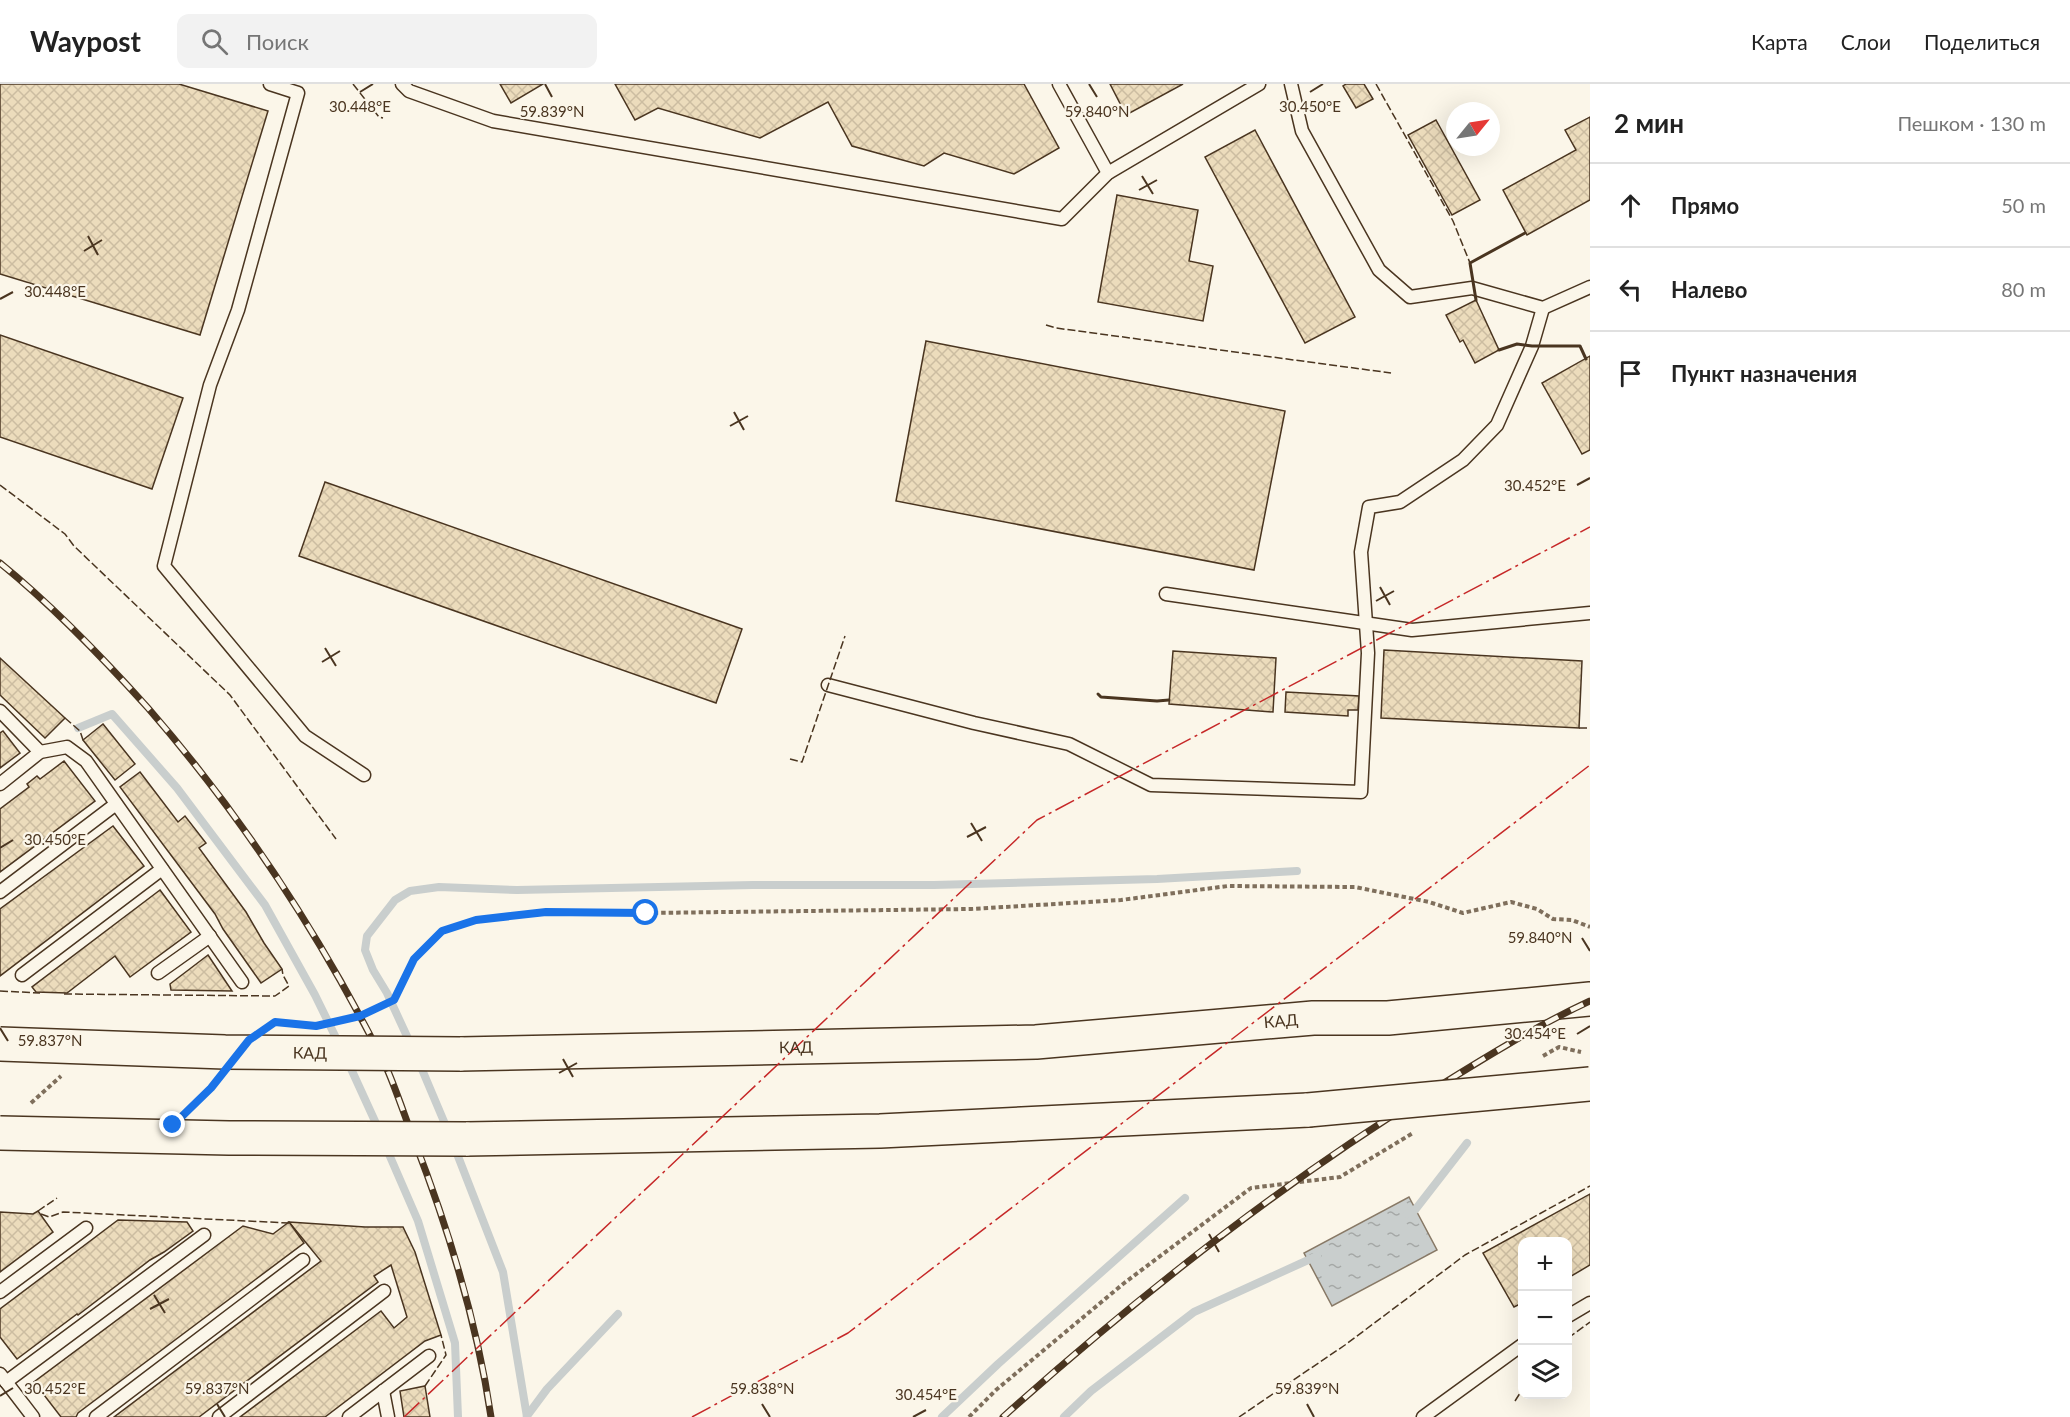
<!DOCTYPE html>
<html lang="ru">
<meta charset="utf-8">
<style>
:root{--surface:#fff;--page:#f2f2f2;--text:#222;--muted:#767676;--line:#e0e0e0}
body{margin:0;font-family:Lato,sans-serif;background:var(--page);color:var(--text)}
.controls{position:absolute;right:18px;bottom:18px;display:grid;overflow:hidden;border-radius:12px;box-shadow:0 6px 24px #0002}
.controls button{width:54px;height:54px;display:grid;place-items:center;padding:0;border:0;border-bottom:2px solid var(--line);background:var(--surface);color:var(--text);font:30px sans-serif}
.compass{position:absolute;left:1446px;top:18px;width:54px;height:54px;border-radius:50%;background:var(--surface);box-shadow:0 6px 24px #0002;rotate:60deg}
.stop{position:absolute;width:18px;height:18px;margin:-14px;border:4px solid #1a73e8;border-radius:50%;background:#fff}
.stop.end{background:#1a73e8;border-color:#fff;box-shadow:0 2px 6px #0008}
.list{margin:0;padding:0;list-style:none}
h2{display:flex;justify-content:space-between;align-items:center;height:78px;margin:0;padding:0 24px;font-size:26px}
h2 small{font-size:20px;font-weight:400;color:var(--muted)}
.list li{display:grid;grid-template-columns:39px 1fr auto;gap:18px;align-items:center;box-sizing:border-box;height:84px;padding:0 24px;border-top:2px solid var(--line)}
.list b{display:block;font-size:22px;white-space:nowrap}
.list em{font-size:20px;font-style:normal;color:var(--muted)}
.icon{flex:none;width:33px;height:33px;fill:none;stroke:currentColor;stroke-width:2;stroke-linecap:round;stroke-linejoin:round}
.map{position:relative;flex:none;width:1590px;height:1333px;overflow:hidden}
header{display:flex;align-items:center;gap:36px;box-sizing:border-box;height:84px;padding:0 30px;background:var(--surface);border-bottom:2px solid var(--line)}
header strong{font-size:28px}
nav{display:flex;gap:33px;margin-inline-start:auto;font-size:21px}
.search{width:420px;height:54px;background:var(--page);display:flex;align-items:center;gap:15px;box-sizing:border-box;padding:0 21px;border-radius:12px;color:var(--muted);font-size:22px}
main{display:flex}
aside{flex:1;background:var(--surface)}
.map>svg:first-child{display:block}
.water{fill:url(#water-ripples);stroke:#887966;stroke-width:1.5}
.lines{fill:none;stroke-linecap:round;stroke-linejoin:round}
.stream{stroke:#c9cecd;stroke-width:8}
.building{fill:url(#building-cross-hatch);stroke:#4a3520;stroke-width:1.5}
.lane-casing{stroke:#4a3520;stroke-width:15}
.highway-casing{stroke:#4a3520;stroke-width:36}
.path{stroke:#7f6f5c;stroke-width:4;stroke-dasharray:4.5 3;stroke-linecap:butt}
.lane{stroke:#fbf6e9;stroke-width:12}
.highway{stroke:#fbf6e9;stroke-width:33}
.rail-casing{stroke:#4a3520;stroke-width:7}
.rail{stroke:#fbf6e9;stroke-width:4.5;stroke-dasharray:14;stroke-linecap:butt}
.highway-bridge-casing{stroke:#4a3520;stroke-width:36;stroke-linecap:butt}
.highway-bridge{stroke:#fbf6e9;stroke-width:33}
.fence{stroke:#4a3520;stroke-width:1.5;stroke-dasharray:8 3;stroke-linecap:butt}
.wall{stroke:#4a3520;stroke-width:3}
.power{stroke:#c62828;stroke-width:1.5;stroke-dasharray:21 4.5 3 4.5;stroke-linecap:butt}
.route{stroke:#1a73e8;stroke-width:8}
.ticks{fill:none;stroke:#4a3520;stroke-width:2}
.labels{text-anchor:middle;stroke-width:4.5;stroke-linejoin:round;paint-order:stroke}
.street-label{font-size:16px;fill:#4a3520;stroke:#fbf6e9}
.ticks-label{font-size:15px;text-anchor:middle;fill:#4a3520;stroke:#fbf6e9;stroke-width:4.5;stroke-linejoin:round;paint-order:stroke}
</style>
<header>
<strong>Waypost</strong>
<div class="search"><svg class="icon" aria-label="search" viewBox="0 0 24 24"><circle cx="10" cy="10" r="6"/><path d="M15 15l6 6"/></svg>Поиск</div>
<nav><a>Карта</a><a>Слои</a><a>Поделиться</a></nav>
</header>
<main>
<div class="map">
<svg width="1590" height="1333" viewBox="0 0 1590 1333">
<defs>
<pattern id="water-ripples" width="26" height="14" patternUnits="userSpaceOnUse" patternTransform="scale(1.5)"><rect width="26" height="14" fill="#c9cecd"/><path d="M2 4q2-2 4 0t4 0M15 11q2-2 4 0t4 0" fill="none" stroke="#a5a8a6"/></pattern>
<pattern id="building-cross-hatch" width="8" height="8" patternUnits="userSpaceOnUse" patternTransform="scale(1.5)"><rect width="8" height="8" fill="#ecdcbc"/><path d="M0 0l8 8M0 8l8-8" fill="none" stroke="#ccbda1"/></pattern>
</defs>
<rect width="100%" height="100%" fill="#fbf6e9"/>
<polygon class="water" points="1409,1113 1437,1166 1332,1222 1304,1169"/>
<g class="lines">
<g class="stream">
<polyline points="78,644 112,630 177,704 265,821 315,911 340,962"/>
<polyline points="411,961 387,909 373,886 365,866 367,852 395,816 410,807 439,803 517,806 753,801 934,801 1157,795 1297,787"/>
<polyline points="347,976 379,1046"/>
<polyline points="418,976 448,1047"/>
<polyline points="385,1061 418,1137 455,1259 458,1333"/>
<polyline points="454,1062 503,1188 527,1333"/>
<polyline points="1407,1130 1415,1126 1467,1059"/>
<polyline points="527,1332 547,1305 618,1230"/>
<polyline points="942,1333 998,1280 1185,1114"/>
<polyline points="1064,1333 1091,1307 1194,1228 1317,1172"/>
</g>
</g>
<g class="building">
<polygon points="0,0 179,0 268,27 200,251 0,190"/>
<polygon points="500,0 543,0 511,19"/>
<polygon points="615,0 1024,0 1059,64 1014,90 944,69 924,82 852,62 828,18 760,54 658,24 635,36"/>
<polygon points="1110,0 1183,0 1126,31"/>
<polygon points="1346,0 1364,0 1373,15 1356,24 1343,2"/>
<polygon points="1590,33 1590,116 1527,151 1503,106 1576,66 1565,46"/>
<polygon points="1436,36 1480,116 1452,131 1408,51"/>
<polygon points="1255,46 1355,233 1305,259 1205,73"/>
<polygon points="1117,111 1198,126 1189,177 1213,182 1203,237 1098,218"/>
<polygon points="1476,216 1499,266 1475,279 1463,256 1460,258 1446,231"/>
<polygon points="0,251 183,314 152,405 0,353"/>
<polygon points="926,257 1285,327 1254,486 896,417"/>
<polygon points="1590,272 1590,366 1582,370 1542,299"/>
<polygon points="325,398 742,545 716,619 299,472"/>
<polygon points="1384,566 1582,577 1579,644 1381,634"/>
<polygon points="1173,567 1276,574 1273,628 1169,620"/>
<polygon points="0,574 65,634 45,654 0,611"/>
<polygon points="1286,608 1359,612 1358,626 1348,626 1348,632 1285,628"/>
<polygon points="103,640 135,680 115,696 83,656"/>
<polygon points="3,647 20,669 0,684 0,649"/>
<polygon points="64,677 95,717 0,788 0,725 29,703 27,700 37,692 40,695"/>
<polygon points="140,688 178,738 185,732 206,759 199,764 246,828 264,859 282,885 261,899 223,845 215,830 120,703"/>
<polygon points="113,742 144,782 0,892 0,825"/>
<polygon points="160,806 191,848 130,893 115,872 67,909 36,908 32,903"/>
<polygon points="208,871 232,907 171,906 170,900"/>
<polygon points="1590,1110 1590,1181 1568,1194 1568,1158 1522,1158 1522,1219 1514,1223 1483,1169"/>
<polygon points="38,1127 53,1148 0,1188 0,1128 33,1130"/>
<polygon points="118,1136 187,1138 193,1147 164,1168 150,1176 78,1231 77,1230 17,1275 0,1253 0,1225"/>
<polygon points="289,1138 365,1143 403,1143 415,1168 441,1251 425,1257 325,1333 240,1333 381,1227 394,1244 407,1233 391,1181 374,1192 378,1198 199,1333 114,1333 321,1177"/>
<polygon points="289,1138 304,1159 78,1329 76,1333 61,1333 34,1298 243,1142 273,1150"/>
<polygon points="425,1302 430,1333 404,1333 400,1307"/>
</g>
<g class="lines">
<g class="lane-casing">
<g id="lane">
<polyline points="270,0 298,9 238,226 210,301 164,482 305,652 364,691"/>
<polyline points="402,0 409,7 493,37 1062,135 1108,89 1259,0"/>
<polyline points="1059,0 1108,89"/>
<polyline points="1291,0 1302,47 1379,186 1410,213 1472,204 1543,224 1590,203"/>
<polyline points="1166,510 1412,546 1590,529"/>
<polyline points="828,601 974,639 1069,660 1151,701 1361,708 1368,569 1361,468 1369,423 1400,418 1463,376 1497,341 1532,262 1543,224"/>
<polyline points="0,627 40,668"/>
<polyline points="0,700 40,668 67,663 86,677 242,898"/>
<polyline points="0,808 116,720"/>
<polyline points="158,889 210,852"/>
<polyline points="22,891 162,785"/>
<polyline points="0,1208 86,1144"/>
<polyline points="1568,1232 1590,1219"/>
<polyline points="0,1290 33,1333"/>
<polyline points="6,1298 204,1151"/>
<polyline points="383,1307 388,1333"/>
<polyline points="96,1333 303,1176"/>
<polyline points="219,1333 384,1207"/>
<polyline points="349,1333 429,1272"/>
<polyline points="1423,1333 1522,1261"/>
</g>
</g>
<g class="highway-casing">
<g id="highway">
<path id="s1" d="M 460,970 L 1036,958 L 1313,934 L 1388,934 L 1590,915"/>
<polyline points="466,1055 880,1047 1308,1026"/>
</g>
</g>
<g class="path">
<polyline points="337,936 360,932 394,916 414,875 442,847 476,836 546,828 646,829 971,825 1121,816 1228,802 1355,803 1429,818 1463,829 1511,818 1537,825 1553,835 1572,836 1590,843"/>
<polyline points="1543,972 1559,963 1581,968"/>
<polyline points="31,1019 61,992"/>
<polyline points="191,1023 215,998"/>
<polyline points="969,1333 996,1306 1123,1200 1251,1104 1340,1093 1413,1049"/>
</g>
<use href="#lane" class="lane"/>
<use href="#highway" class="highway"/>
<g class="rail-casing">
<g id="rail">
<path d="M 0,479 C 53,522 102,573 148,624 C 221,708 285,799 340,896 C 356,925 373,955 387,985 C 397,1008 405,1033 414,1056 C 449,1146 477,1238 491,1333"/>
<path d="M 1003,1333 C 1136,1214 1276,1103 1428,1009 C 1481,976 1534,943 1590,917"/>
</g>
</g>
<use href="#rail" class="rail"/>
<g class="highway-bridge-casing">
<g id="highway-bridge">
<path id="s2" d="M 0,960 L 225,968 L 460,970"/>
<polyline points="1308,1026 1590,1000"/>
<polyline points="0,1049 229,1054 466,1055"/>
</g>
</g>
<use href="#highway-bridge" class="highway-bridge"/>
<g class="fence">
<polyline points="353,0 379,33 383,34"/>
<polyline points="1376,0 1453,137 1470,179"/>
<polyline points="1046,241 1056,244 1391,289"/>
<polyline points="0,401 65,450 74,462 230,611 336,755"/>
<polyline points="65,634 80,647 83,656"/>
<polyline points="1579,644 1590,644"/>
<polyline points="790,675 802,678 845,552"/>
<polyline points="0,907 40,909"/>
<polyline points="64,910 275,912 289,902 283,891 282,885"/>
<polyline points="38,1127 57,1114"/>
<polyline points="41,1130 49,1133 63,1128 289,1139"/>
<polyline points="1568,1254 1590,1238"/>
<polyline points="425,1302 446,1271 441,1251"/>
<polyline points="1515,1317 1522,1306"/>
<polyline points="1239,1333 1345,1261 1465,1171 1590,1102"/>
</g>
<g class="wall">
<polyline points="1476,216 1470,179 1525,149"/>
<polyline points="1499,266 1517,260 1532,262 1580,262 1586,275"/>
<polyline points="1098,610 1101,613 1157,617 1169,616"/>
</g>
<g class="power">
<polyline points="404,1333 1037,736 1590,443"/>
<polyline points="692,1333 848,1249 1590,681"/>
</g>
</g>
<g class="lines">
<polyline class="route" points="173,1041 211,1004 249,956 275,938 316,942 360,932 394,916 414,875 442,847 476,836 546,828 646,829"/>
</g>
<path class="ticks" d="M 545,0 L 552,13M 1089,0 L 1097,13M 360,8 L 373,0M 1310,8 L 1323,0M 1142,92 L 1153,110M 1139,106 L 1157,96M 88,152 L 98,171M 84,167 L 102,156M 0,215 L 13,208M 734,328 L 744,346M 730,342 L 748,332M 1577,401 L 1590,394M 1380,503 L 1390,521M 1376,517 L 1394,507M 325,564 L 336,582M 322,578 L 340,567M 971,739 L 982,757M 967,753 L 986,743M 0,764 L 13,756M 1582,854 L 1590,867M 0,944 L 8,957M 1577,950 L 1590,942M 563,975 L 573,993M 559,989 L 577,979M 1209,1150 L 1219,1168M 1205,1165 L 1223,1154M 154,1211 L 165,1229M 150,1225 L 169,1215M 0,1312 L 13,1304M 217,1320 L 225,1333M 762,1320 L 770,1333M 1307,1320 L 1314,1333M 913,1333 L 926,1326"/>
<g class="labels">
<g class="street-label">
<text dy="6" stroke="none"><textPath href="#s1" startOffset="822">КАД</textPath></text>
<text dy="6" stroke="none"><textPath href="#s1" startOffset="336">КАД</textPath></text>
<text dy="6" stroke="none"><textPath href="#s2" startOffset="310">КАД</textPath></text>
</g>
</g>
<g class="ticks-label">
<text x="360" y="28">30.448°E</text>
<text x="1310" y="28">30.450°E</text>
<text x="552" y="33">59.839°N</text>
<text x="1097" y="33">59.840°N</text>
<text x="55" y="213">30.448°E</text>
<text x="1535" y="407">30.452°E</text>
<text x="55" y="761">30.450°E</text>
<text x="1540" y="859">59.840°N</text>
<text x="1535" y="955">30.454°E</text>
<text x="50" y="962">59.837°N</text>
<text x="55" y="1310">30.452°E</text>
<text x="217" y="1310">59.837°N</text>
<text x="762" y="1310">59.838°N</text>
<text x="1307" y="1310">59.839°N</text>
<text x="926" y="1316">30.454°E</text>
</g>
</svg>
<div class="controls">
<button>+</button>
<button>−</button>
<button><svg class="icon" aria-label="layers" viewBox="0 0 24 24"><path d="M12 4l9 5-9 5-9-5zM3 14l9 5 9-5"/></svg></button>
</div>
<svg class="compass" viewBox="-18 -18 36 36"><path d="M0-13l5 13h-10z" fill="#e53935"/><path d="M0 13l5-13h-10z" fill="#767676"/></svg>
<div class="stop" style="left:646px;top:829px"></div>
<div class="stop end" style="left:173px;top:1041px"></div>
</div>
<aside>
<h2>2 мин<small>Пешком · 130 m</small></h2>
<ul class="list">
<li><svg class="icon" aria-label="ahead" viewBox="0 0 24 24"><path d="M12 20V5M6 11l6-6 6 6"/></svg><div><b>Прямо</b></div><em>50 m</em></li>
<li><svg class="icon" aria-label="left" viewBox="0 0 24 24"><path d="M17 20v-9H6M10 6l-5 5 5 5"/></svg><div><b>Налево</b></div><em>80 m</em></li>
<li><svg class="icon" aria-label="arrive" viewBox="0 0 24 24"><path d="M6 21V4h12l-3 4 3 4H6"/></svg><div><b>Пункт назначения</b></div></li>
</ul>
</aside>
</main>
